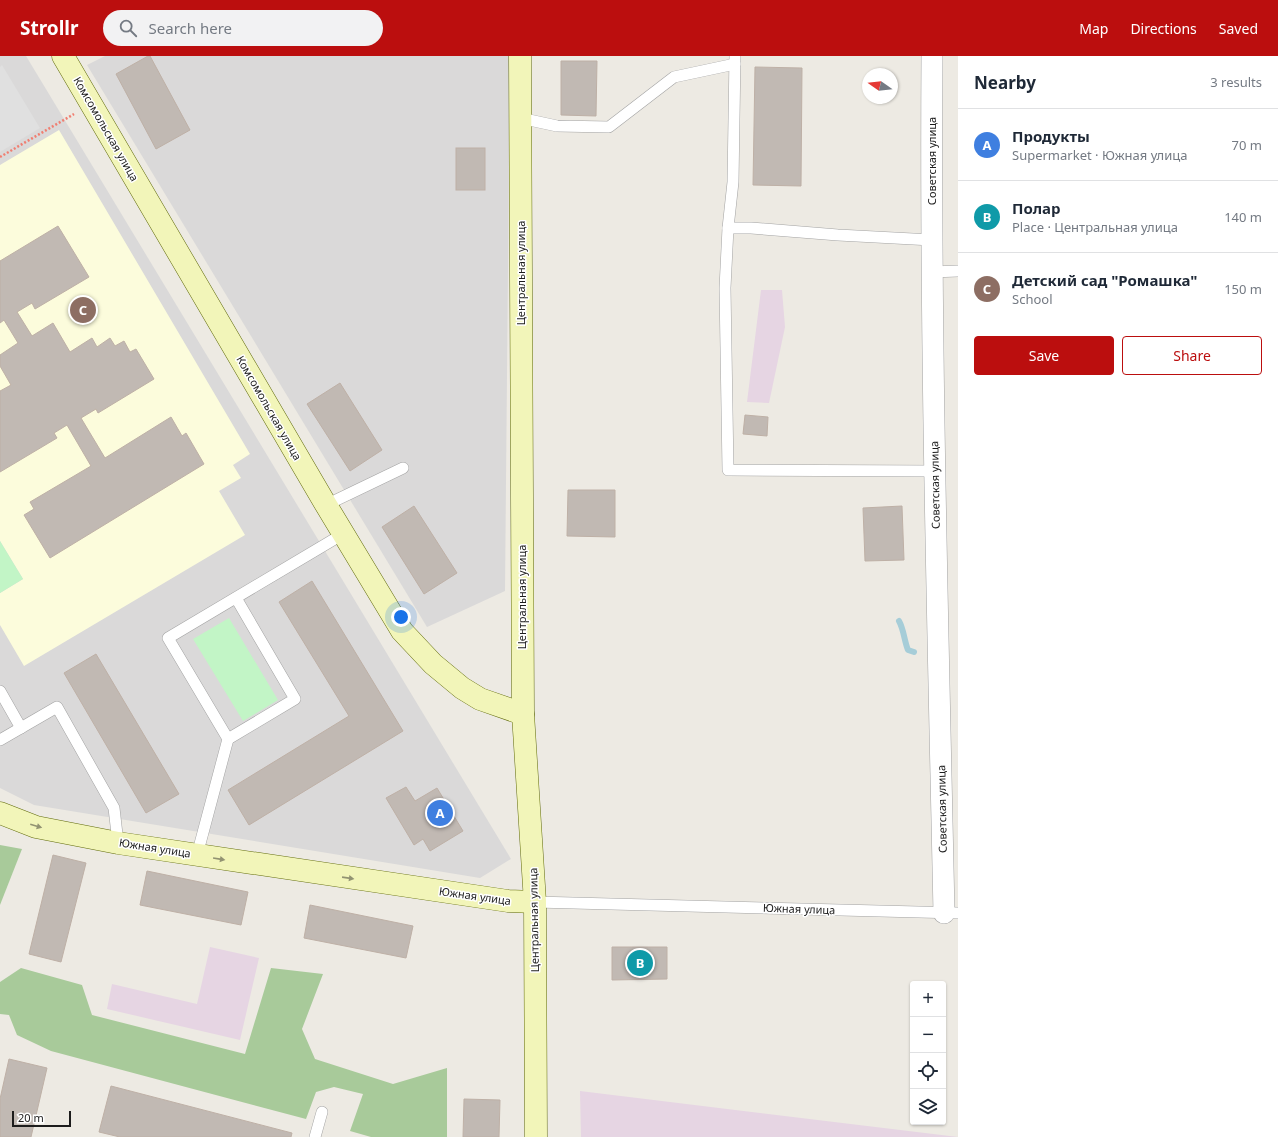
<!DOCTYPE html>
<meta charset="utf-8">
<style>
:root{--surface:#fff;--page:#f2f2f3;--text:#1f2937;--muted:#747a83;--line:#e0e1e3;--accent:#bb0e0e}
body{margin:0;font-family:"Noto Sans",sans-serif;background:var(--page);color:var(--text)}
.controls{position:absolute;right:12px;bottom:12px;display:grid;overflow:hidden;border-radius:4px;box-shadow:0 1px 3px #0004}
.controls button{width:36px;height:36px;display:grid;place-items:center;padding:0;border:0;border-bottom:1px solid var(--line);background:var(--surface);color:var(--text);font:20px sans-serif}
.compass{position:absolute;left:862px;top:12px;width:36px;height:36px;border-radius:50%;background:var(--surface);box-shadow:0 1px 3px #0004;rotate:284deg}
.scale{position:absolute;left:12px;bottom:10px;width:59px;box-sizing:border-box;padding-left:4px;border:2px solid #1c1c1c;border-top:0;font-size:11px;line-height:14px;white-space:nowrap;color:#1c1c1c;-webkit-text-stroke:3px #fff;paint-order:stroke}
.you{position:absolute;left:401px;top:561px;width:14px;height:14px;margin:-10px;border:3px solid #fff;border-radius:50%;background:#1a73e8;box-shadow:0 0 0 6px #1a73e833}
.badge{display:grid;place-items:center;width:26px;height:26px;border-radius:50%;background:var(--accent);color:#fff;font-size:13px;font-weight:700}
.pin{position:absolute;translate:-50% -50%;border:2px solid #fff;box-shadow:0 1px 4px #0006}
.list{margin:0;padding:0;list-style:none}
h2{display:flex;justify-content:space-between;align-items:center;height:52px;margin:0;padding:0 16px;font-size:17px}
h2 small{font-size:13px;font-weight:400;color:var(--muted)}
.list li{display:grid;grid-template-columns:26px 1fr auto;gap:12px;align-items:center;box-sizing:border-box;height:72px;padding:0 16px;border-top:1px solid var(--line)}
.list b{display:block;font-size:15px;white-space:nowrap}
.list p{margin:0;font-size:13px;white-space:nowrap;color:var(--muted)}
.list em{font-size:13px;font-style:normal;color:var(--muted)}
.actions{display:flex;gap:8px;padding:12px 16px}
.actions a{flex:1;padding:9px 0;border:1px solid var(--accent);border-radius:4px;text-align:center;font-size:14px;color:var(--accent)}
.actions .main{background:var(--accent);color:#fff}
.icon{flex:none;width:22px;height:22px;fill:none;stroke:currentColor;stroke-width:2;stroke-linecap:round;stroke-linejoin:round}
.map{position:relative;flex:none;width:958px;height:1081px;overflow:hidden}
header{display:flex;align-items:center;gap:24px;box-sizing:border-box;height:56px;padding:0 20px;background:var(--accent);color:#fff}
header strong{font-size:19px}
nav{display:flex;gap:22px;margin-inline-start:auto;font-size:14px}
.search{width:280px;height:36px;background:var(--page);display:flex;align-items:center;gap:10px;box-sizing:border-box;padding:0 14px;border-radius:22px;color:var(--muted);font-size:15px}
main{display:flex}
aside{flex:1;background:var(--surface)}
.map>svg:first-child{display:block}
.residential{fill:#dad9d9}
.industrial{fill:#e6d5e3}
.education{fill:#fcfcdc}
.forest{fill:#a8ca9a}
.park{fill:#c2f5c6}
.parking{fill:#e0e0e0}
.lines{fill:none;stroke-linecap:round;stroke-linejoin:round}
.stream{stroke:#a6cdd8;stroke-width:6}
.building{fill:#c1b9b3;stroke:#beb0a6}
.lane-casing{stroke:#a3a3a3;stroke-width:12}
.street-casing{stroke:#a3a3a3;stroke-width:22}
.secondary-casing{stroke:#616b0c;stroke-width:23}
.path{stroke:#f07e71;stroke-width:2.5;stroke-dasharray:2 2;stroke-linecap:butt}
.lane{stroke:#fff;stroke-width:11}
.street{stroke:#fff;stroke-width:21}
.secondary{stroke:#f2f5b9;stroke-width:22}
.oneway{fill:#929372}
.labels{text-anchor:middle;stroke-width:3;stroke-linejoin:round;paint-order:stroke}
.street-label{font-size:11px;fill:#1c1c1c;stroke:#fff}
</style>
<header>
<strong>Strollr</strong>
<div class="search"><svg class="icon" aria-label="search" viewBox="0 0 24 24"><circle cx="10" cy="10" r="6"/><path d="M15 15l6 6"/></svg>Search here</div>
<nav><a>Map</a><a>Directions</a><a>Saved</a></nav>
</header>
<main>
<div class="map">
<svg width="958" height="1081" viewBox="0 0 958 1081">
<rect width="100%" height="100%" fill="#edeae3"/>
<g class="residential">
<polygon points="0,0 26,0 511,803 480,822 34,749 0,732"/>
<polygon points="105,0 510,0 505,535 427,571 87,9"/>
</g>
<g class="industrial">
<polygon points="761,234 782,234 785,271 769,347 747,346"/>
<polygon points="210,891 259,902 240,984 107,953 112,928 197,948"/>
<polygon points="580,1035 958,1081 581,1081"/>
</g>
<polygon class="education" points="59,74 250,398 233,409 241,422 219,435 245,479 24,610 0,569 0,537 23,523 0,485 0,109"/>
<g class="forest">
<polygon points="0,789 22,793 0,849"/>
<polygon points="21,912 82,929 92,959 245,998 271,912 323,918 302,973 315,1003 393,1028 447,1012 447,1081 371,1081 350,1075 363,1038 334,1031 316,1036 306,1063 51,995 17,979 9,959 0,958 0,926"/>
</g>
<g class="park">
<polygon points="0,485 23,523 0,537"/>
<polygon points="229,562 278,644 243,665 193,583"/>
</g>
<polygon class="parking" points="2,9 40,72 0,96 0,11"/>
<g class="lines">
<path class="stream" d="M 899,565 C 904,574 904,584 908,594 L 914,596"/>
</g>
<g class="building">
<polygon points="148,0 150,0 190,74 156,93 116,18"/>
<polygon points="561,5 597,5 596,60 561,59"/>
<polygon points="755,11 802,12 801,130 753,129"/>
<rect x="456" y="92" width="29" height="42"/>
<polygon points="58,170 89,221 35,253 32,247 17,256 32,280 53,267 70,296 92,282 97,291 110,282 115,290 124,285 130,296 136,293 154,323 98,357 96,353 81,362 105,402 171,361 182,380 186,377 204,408 50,502 24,459 34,453 30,446 91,410 67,369 54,377 57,382 0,416 0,335 11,329 0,310 0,299 18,287 4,264 0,267 0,205"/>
<polygon points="340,327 382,394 350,415 307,348"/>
<polygon points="745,359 768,361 767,380 743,378"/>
<polygon points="568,434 615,434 615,481 567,480"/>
<polygon points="414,450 457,517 424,538 382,471"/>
<polygon points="902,450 904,504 865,505 863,452"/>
<polygon points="312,525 403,675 249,769 228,734 349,660 279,546"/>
<polygon points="96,598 179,738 146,757 64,617"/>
<polygon points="406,731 415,745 437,732 463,775 430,795 423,783 414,789 386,742"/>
<polygon points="53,799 86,807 61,906 29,898"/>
<polygon points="147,815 248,836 241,869 140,849"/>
<polygon points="310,849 413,870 406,902 304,882"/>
<polygon points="612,891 667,891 667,923 612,924"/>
<polygon points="9,1003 47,1012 31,1081 0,1081 0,1043"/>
<polygon points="111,1030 292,1077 291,1081 120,1081 99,1076"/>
<polygon points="464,1043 500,1044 499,1081 463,1081"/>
</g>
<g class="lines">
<g class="lane-casing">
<g id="lane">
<polyline points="735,0 733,126 728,172 725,232 728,414 935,415"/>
<polyline points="520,62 557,70 609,71 674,21 735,8"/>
<polyline points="728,172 751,172 838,179 932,184"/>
<polyline points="932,216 958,215"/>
<polyline points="326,449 403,412"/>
<polyline points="0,635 21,672"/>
<polyline points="228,683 295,643 236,542"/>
<polyline points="0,684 57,651 114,752 118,787"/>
<polyline points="197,799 228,683 168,582 343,478"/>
<polyline points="535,846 958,857"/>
<polyline points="315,1081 322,1056"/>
</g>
</g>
<g class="street-casing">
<path id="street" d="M 932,0 C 930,286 938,572 944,857"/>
</g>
<g class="secondary-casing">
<g id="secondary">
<polyline points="63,0 326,449 402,575 433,608 462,632 480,643 523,658"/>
<polyline points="520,0 523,658 535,846 536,1081"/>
<polyline points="0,757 36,771 118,787 508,845 535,846"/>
</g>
</g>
<polyline class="path" points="0,101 74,58"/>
<use href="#lane" class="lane"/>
<use href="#street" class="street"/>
<use href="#secondary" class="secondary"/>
</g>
<defs><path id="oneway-solid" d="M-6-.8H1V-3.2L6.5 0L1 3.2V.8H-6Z"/></defs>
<g class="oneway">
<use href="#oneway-solid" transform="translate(36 770) rotate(16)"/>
<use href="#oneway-solid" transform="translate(219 803) rotate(9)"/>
<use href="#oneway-solid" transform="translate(348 822) rotate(8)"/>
</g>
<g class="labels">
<g class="street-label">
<text transform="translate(106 73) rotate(60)" y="4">Комсомольская улица</text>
<text transform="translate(932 105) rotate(-90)" y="4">Советская улица</text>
<text transform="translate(521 217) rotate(-90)" y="4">Центральная улица</text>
<text transform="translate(269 352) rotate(60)" y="4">Комсомольская улица</text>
<text transform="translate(935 429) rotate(-91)" y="4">Советская улица</text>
<text transform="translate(522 541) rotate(-90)" y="4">Центральная улица</text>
<text transform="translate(942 753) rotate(-91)" y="4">Советская улица</text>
<text transform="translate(155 792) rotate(9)" y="4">Южная улица</text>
<text transform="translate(475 840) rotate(8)" y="4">Южная улица</text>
<text transform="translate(799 853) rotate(2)" y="4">Южная улица</text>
<text transform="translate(534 864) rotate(-91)" y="4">Центральная улица</text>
</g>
</g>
</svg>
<div class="controls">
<button>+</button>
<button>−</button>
<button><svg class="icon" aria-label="locate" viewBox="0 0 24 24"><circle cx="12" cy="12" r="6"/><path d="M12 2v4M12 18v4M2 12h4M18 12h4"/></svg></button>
<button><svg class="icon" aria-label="layers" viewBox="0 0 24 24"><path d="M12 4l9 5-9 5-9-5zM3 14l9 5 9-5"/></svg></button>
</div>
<svg class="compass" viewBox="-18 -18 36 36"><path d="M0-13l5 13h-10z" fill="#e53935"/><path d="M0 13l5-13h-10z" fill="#747a83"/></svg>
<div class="scale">20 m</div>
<div class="you"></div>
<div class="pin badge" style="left:440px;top:757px;background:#3f7fe0">A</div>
<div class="pin badge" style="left:640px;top:907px;background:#0f9aa8">B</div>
<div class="pin badge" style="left:83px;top:254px;background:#8d6e63">C</div>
</div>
<aside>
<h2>Nearby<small>3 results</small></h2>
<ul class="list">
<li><span class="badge" style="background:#3f7fe0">A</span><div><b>Продукты</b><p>Supermarket · Южная улица</p></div><em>70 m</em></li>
<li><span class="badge" style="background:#0f9aa8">B</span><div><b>Полар</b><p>Place · Центральная улица</p></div><em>140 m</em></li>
<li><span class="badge" style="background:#8d6e63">C</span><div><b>Детский сад &quot;Ромашка&quot;</b><p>School</p></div><em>150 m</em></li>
</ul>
<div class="actions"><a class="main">Save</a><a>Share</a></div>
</aside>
</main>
